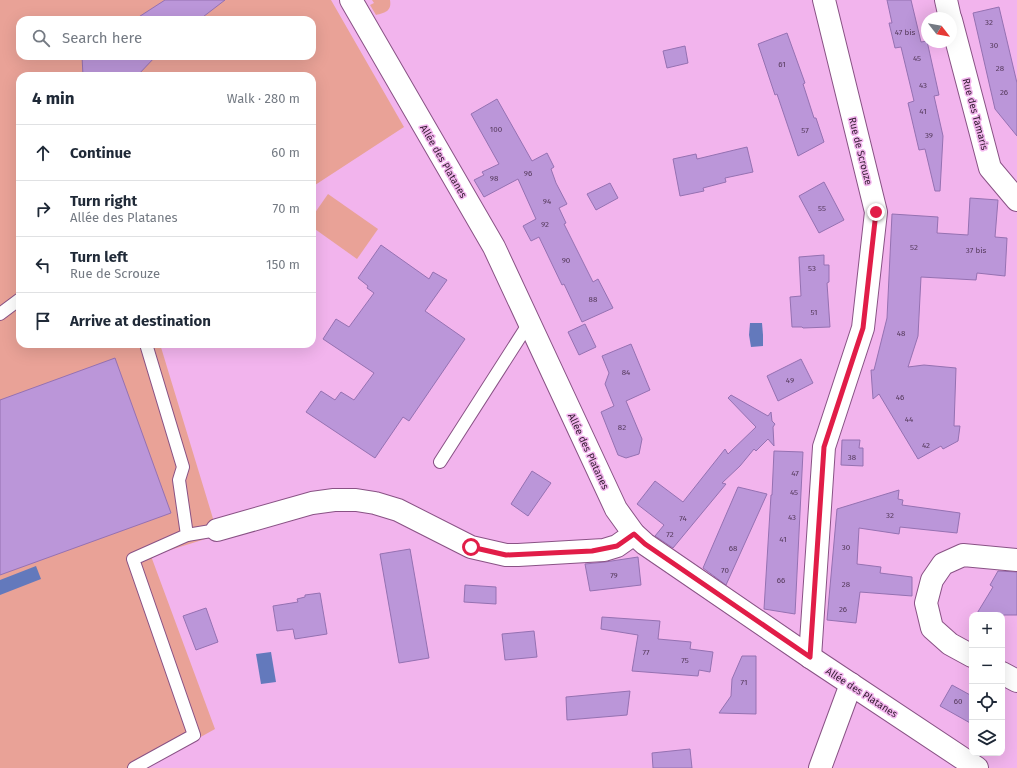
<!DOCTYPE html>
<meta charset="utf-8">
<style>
:root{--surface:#fff;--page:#f6f6f7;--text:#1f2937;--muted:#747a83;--line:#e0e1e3}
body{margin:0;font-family:"Fira Sans",sans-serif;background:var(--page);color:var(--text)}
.controls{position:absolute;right:12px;bottom:12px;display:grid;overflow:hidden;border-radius:8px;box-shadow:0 4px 16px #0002}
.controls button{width:36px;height:36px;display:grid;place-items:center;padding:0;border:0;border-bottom:1px solid var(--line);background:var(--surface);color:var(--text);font:20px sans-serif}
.compass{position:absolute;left:921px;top:12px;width:36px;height:36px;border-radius:50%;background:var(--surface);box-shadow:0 4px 16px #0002;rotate:121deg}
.stop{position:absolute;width:12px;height:12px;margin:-9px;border:3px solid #e11d48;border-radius:50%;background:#fff}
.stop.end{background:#e11d48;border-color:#fff;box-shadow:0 1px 4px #0008}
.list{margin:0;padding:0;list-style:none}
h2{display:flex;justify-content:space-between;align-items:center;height:52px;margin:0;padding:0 16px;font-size:17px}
h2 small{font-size:13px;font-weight:400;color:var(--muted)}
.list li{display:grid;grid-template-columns:26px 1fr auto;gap:12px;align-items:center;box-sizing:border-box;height:56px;padding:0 16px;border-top:1px solid var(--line)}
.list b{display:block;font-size:15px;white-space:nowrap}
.list p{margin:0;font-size:13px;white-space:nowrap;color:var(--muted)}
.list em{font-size:13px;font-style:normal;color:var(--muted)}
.icon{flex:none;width:22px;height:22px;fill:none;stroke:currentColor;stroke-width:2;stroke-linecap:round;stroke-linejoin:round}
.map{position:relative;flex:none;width:1017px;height:768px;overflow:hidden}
.search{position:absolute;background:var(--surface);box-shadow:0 4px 16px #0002;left:16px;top:16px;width:300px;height:44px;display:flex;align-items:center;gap:10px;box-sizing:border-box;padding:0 14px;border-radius:12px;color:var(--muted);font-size:15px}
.panel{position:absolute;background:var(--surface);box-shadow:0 4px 16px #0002;left:16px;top:72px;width:300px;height:276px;border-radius:12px}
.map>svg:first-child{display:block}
.green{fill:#e9a297;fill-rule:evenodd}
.water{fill:#6379bc}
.building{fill:#bb96d9;stroke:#9571b2}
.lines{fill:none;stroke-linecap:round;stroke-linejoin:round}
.lane-casing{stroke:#895285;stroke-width:14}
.street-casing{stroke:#895285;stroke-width:24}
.lane{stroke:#fff;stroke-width:12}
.street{stroke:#fff;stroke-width:22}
.route{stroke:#e11d48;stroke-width:5}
.labels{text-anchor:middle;stroke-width:3;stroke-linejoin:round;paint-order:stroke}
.number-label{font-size:8px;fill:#553a5b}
.street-label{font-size:10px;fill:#331b31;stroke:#f2b4ed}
</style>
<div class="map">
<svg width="1017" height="768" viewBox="0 0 1017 768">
<rect width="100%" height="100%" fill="#f2b4ed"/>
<g class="green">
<path d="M 0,0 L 331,0 L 404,127 L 312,187 L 312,76 L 20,76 L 20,344 L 160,344 L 218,535 L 151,556 L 215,729 L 145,768 L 0,768 ZM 20,20 L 312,20 L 312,56 L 20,56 Z"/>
<path d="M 372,0 L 390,0 C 392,11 385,13 376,15 L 370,5 L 374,3 Z"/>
<polygon points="328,194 378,229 357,259 312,227 312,217"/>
</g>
<g class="water">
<polygon points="750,323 762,323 763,335 763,346 751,347 749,335"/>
<polygon points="36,566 41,579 0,595 0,580"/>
<polygon points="271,652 276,682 261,684 256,654"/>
</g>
<g class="building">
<polygon points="165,0 225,0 199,20 134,20"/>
<polygon points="887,0 911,0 921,42 927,41 939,95 934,96 943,136 940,191 935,191 925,149 919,150 908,103 914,101 901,47 895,48 889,23 892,23"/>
<polygon points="999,7 1017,83 1017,136 995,109 973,13"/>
<polygon points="787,33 805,83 803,84 814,118 816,118 824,142 798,156 777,94 775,95 758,44"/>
<polygon points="685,46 688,63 667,68 663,51"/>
<polygon points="82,56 156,56 137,76 83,76"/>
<polygon points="497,99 532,161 547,153 554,167 551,169 556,183 567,204 559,208 566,223 564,224 593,282 598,279 613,308 582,322 564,284 562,285 539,237 531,241 523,226 536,219 518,179 484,197 474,180 484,175 482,172 499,164 471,114"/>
<polygon points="747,147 753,172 725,178 726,182 703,188 704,191 680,196 673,159 696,154 697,159"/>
<polygon points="824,182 844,220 819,233 799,196"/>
<polygon points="610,183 618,198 596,210 587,194"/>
<polygon points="970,198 998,200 995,237 1007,238 1005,276 977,273 976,280 921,277 918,336 908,367 924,365 956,368 954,426 960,426 958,441 943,449 941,446 918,459 879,394 873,399 871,370 874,370 887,318 892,214 938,217 937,233 968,235"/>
<polygon points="381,245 429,279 433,272 447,280 425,311 465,339 409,421 403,417 375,458 306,412 321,391 335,400 341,392 354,400 374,373 323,339 336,319 349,327 374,293 367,288 368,286 358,278"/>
<polygon points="824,255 824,265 829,265 829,282 827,283 830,327 803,328 802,327 792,327 790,297 801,296 799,257"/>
<polygon points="585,324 596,347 579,355 568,332"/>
<polygon points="631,344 650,390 626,401 642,439 639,454 626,458 618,455 601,412 614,406 605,384 609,373 602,356"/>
<polygon points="115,358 171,513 0,575 0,400"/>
<polygon points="801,359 813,383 778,401 767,376"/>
<polygon points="731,395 768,416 771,412 772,421 775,424 773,427 774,446 768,439 756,451 754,449 740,466 722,483 726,484 673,548 655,536 664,525 637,504 655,481 683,502 725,449 728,454 756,427 728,398"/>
<polygon points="842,440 860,440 859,448 863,448 863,466 841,465"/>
<polygon points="774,451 803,452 795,614 764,609 771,495 772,495"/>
<polygon points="532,471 551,483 528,516 511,504"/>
<polygon points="738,487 767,494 726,585 703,568"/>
<polygon points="899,490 898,499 903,500 902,505 960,513 957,533 900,527 899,534 859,528 857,564 881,567 880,573 912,577 912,596 860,592 856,623 827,620 837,509"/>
<polygon points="410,549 429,658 399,663 380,554"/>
<polygon points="638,557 641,585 590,591 585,564 605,562"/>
<polygon points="998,571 1017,572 1017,615 976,615 993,587 990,585"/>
<polygon points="465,585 496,587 496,604 464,602"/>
<polygon points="320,593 327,634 295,639 293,629 277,631 273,606 298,602 297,599 305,597 305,595"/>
<polygon points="206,608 218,642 196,650 183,616"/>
<polygon points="602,617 660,621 658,639 691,642 690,649 713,652 710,672 699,670 698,676 632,671 638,635 601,629"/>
<polygon points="534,631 537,657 505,660 502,634"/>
<polygon points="742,656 756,656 756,714 719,713 731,696 732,679"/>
<polygon points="952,685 972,696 972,724 940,706"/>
<polygon points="630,691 627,715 567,720 566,697"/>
<polygon points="690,749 692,768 653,768 652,753"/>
</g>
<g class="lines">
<g class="lane-casing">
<g id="lane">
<polyline points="0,314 20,299"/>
<polyline points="440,462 529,323"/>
<polyline points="187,535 217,530"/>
<polyline points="134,768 194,735 133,559 187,535 179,480 183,467 146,344"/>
</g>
</g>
<g class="street-casing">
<g id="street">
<polyline points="351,0 494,247 616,509 634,534 645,544 810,657 977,768"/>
<polyline points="946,0 950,18"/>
<polyline points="951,20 990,168 1017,200"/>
<polyline points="217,530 312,503 334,500 356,500 375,503 398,510 471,547 506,555 518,555 604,550 617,546 634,534"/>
<polyline points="972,656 950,644 932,628 926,603 932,580 943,564 963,555 1017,560"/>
<polyline points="810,657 824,447 863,328 876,212 824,0"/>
<polyline points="1002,673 1017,681"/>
<polyline points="820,768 851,684"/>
</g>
</g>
<use href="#lane" class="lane"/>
<use href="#street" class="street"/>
</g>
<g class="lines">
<polyline class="route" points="471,547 506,555 592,551 617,546 634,534 645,544 810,657 824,447 863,328 876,212"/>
</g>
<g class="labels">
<g class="number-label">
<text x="989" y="25">32</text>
<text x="905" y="35">47 bis</text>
<text x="994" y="48">30</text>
<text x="917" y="61">45</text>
<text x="782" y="67">61</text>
<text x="1000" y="71">28</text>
<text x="923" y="88">43</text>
<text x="1004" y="95">26</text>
<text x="923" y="114">41</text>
<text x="496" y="132">100</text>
<text x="805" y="133">57</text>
<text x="929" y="138">39</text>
<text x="528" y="176">96</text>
<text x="494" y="181">98</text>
<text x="547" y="204">94</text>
<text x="822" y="211">55</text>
<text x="545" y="227">92</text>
<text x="914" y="250">52</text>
<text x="976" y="253">37 bis</text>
<text x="566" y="263">90</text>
<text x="812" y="271">53</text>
<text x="593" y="302">88</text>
<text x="814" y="315">51</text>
<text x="901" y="336">48</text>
<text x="626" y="375">84</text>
<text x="790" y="383">49</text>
<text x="900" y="400">46</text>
<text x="909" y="422">44</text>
<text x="622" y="430">82</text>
<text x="926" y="448">42</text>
<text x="852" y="460">38</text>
<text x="795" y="476">47</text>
<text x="794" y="495">45</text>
<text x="890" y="518">32</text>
<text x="792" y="520">43</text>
<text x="683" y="521">74</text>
<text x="670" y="537">72</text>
<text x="783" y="542">41</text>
<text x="846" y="550">30</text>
<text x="733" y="551">68</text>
<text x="725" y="573">70</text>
<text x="614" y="578">79</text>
<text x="781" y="583">66</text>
<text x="846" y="587">28</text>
<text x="843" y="612">26</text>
<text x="646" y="655">77</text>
<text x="685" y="663">75</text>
<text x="744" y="685">71</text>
<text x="958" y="704">60</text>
</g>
<g class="street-label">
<text transform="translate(976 114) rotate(75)" y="4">Rue des Tamaris</text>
<text transform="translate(861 151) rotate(76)" y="4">Rue de Scrouze</text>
<text transform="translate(444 161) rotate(60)" y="4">Allée des Platanes</text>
<text transform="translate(589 451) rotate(65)" y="4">Allée des Platanes</text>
<text transform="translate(862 692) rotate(33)" y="4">Allée des Platanes</text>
</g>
</g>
</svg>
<div class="controls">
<button>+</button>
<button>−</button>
<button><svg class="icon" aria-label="locate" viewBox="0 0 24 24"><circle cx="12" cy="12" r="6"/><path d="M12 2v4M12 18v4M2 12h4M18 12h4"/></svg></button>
<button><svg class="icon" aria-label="layers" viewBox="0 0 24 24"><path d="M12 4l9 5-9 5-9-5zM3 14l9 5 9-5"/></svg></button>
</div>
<svg class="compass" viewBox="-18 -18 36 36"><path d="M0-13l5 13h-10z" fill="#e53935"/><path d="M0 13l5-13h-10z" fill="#747a83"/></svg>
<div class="stop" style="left:471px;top:547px"></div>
<div class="stop end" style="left:876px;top:212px"></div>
<div class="search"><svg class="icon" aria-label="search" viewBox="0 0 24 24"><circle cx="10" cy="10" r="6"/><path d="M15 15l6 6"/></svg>Search here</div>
<section class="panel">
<h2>4 min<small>Walk · 280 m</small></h2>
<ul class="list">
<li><svg class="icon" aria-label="ahead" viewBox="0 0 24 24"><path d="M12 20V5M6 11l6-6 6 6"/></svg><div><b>Continue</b></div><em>60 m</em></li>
<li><svg class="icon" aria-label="right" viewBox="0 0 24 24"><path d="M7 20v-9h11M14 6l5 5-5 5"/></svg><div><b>Turn right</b><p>Allée des Platanes</p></div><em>70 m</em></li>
<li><svg class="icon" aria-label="left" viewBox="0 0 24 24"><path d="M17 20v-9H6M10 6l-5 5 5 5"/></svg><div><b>Turn left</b><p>Rue de Scrouze</p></div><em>150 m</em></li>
<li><svg class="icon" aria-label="arrive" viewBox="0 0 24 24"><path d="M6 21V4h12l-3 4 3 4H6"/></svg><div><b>Arrive at destination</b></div></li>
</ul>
</section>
</div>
